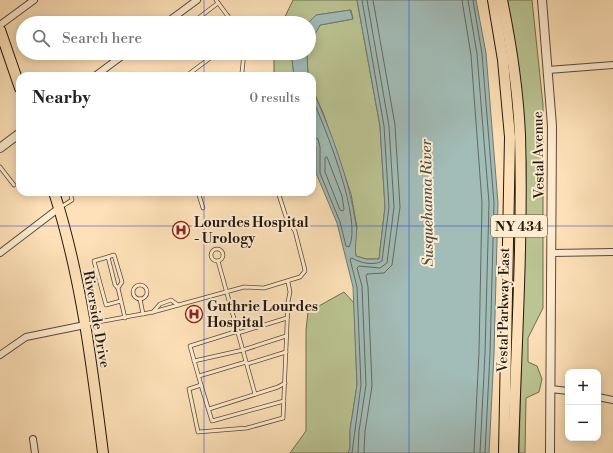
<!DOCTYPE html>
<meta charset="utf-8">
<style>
:root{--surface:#fff;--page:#f2f2f2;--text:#222;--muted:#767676;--line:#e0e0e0}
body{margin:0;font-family:"Libre Bodoni",serif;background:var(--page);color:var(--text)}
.controls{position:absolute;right:12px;bottom:12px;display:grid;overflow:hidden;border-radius:8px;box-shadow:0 2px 10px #0003}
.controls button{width:36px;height:36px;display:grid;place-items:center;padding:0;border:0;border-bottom:1px solid var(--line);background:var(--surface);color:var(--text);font:20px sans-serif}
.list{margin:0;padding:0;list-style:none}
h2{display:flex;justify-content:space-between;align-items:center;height:52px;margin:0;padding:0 16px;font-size:17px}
h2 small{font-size:13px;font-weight:400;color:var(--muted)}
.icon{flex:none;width:22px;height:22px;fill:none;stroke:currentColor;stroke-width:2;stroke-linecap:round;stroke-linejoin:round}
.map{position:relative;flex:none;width:613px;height:453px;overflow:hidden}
.search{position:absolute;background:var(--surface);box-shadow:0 2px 10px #0003;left:16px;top:16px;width:300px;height:44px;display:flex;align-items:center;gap:10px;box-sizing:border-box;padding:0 14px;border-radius:22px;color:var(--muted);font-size:15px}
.panel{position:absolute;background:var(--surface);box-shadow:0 2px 10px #0003;left:16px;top:72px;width:300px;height:124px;border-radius:12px}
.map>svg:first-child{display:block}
.green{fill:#bbc493;stroke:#6f6e50}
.water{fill:#a2bcb7;stroke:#6f7a73}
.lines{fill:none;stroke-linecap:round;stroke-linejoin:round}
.shore{stroke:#626a62;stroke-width:1}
.service-casing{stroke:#5a4a38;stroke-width:4.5}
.minor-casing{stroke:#5a4a38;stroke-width:8}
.tertiary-casing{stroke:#5a4a38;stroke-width:10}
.primary-casing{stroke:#23170d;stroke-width:12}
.service{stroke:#feecd1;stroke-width:3}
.minor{stroke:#feecd1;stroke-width:6}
.tertiary{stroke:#feecd1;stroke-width:8}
.primary{stroke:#fee1b8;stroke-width:10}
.grid{fill:none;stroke:#1d4ed8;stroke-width:1;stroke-opacity:0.55}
.labels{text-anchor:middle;stroke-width:4;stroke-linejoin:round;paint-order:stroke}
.shield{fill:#feecd1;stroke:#655748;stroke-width:1}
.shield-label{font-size:13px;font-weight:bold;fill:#23170d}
.street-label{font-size:14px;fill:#23170d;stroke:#feecd1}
.poi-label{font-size:14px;font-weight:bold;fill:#23170d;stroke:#feecd1;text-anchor:start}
.water-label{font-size:15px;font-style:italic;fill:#4f5148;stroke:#feecd1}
</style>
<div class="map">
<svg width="613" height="453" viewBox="0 0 613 453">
<rect width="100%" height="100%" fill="#fee1b8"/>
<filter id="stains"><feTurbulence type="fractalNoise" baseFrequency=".005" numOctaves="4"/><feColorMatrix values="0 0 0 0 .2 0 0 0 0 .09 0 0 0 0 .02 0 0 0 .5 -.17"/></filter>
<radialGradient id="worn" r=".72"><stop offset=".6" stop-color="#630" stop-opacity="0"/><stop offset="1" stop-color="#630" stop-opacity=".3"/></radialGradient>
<g class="green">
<polygon points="293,0 357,0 380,126 385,207 379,259 366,259 356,256 354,244 357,228 351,194 324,115 312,88 312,76 308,76 307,53 309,53 311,40 320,25 353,19 351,10 316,15 308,23 282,23"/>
<polygon points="506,0 532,0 543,105 543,308 528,338 528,362 537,366 542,379 539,392 526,398 525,453 519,453 526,164 520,77"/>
<polygon points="274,53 294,53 292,59 294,76 274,76"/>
<polygon points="312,134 316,147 316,173 312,172"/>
<polygon points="344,292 354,303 357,385 350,430 350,448 348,453 290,453 306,431 306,330 308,312"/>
</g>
<g class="water">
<path d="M 357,0 L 476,0 L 486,53 L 498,203 L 494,353 L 489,453 L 348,453 L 350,448 L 350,430 L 357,385 L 353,287 L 337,223 L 316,173 L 316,147 L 312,134 L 312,88 C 331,132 349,178 356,225 C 358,235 354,244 356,256 L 366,259 L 379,259 L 385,207 L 380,126 Z"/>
<polygon points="350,10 353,19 320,25 309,46 309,23 308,23 316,15"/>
<polygon points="294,53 307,53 308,76 294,76 292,59"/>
</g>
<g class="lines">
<g class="shore">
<polyline points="462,0 471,55 482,203 479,352 474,453"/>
<polyline points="468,0 477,54 489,203 485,353 480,453"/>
<polyline points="473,0 482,54 494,203 490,353 485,453"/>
<path d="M 312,98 C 325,127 363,221 349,247 L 346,246 L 340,222 L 320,173 L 320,147 L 318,139 L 312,136"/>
<polygon points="327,157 342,196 344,209 343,211 340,210 325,172 325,158"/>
<path d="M 352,453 L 361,385 L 357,287 L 350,259 L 352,258 C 360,263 374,266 382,261 L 389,207 L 384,126 L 362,0"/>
<polyline points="358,453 359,431 366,385 362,286 357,268 359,266 380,268 387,263 394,207 389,126 367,0"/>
<polyline points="364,453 365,431 372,386 368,287 366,276 367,274 384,273 392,265 400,207 395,125 373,0"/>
</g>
<g class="service-casing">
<g id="service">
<polyline points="216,0 233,23"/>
<polyline points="192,23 218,3"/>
<polyline points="219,23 228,16"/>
<polyline points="244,53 242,72 244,76"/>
<polyline points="186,76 217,53"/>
<polyline points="0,167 14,185"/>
<polyline points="198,192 203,208"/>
<polyline points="61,207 72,200 70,192"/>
<circle cx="217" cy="255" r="6"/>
<polyline points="108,257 114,255 122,282 118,288"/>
<polyline points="218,261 255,394"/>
<circle cx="140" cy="292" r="7"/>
<polyline points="140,299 143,314"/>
<polyline points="121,301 106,305 94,261 108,257 115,285 118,288 125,318"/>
<polyline points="153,312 160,304 171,300 178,305"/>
<polyline points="87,324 153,312 244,287 264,288 300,277 305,271 304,266 295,231 287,220 278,192"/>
<polyline points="238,333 287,318"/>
<polyline points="194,361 243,350 286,336"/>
<polyline points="247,364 286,352"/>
<polyline points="199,376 246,362"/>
<polyline points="201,385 190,346 238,331"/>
<polyline points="209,409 278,387 285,383"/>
<polyline points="283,418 247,428 198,432 189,389 201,385 212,421 284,401"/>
<polyline points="283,418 288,302 290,292 288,282"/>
</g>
</g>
<g class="minor-casing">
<g id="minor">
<polyline points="166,23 197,0"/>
<polyline points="0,25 34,0"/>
<polyline points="548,70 613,65"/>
<polyline points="95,76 126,53"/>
<polyline points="0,253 59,208"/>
<polyline points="552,253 613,252"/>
<polyline points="0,355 26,337 85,325"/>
<polyline points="551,389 568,391"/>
<polyline points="598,397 613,400"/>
<polyline points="33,439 35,453"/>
</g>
</g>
<g class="tertiary-casing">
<g id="tertiary">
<polyline points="542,0 552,126 550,453"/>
<polyline points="0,148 20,133"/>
</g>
</g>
<g class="primary-casing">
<g id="primary">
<polyline points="493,0 503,60 510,137 504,453"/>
<path d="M 502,0 C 511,44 518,90 520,135 C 523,241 516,347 513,453"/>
<polyline points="0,30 20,88"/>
<path d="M 54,192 C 81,276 92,365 103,453"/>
</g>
</g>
<use href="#service" class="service"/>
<use href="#minor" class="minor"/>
<use href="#tertiary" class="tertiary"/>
<use href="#primary" class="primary"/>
</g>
<path class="grid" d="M 204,0 L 204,23M 409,0 L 409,453M 204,53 L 204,76M 204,192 L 204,453M 0,226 L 613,226"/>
<defs>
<g id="hospital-ring" transform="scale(0.9)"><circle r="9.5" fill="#feecd1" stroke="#8f2418" stroke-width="1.5"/><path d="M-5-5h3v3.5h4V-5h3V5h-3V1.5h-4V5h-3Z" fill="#8f2418"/></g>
</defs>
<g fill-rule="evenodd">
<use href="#hospital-ring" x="181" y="230"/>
<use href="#hospital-ring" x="194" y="314"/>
</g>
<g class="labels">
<rect class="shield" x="491" y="215" width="56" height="22" rx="3"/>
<g class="shield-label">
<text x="519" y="231">NY 434</text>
</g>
<g class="street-label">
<text transform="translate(538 155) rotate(-91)" y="5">Vestal Avenue</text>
<text transform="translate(503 310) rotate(-89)" y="5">Vestal Parkway East</text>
<text transform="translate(97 319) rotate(80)" y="5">Riverside Drive</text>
</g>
<g class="poi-label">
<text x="194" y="227">Lourdes Hospital<tspan x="194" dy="16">- Urology</tspan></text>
<text x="207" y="311">Guthrie Lourdes<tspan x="207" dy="16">Hospital</tspan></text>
</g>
<g class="water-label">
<text transform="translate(427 203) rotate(-91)" y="5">Susquehanna River</text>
</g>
</g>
<rect width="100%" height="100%" filter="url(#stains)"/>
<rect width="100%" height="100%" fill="url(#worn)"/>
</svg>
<div class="controls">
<button>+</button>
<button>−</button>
</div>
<div class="search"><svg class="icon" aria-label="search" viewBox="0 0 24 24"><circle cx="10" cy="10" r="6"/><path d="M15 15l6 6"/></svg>Search here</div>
<section class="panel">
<h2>Nearby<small>0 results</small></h2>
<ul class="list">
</ul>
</section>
</div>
